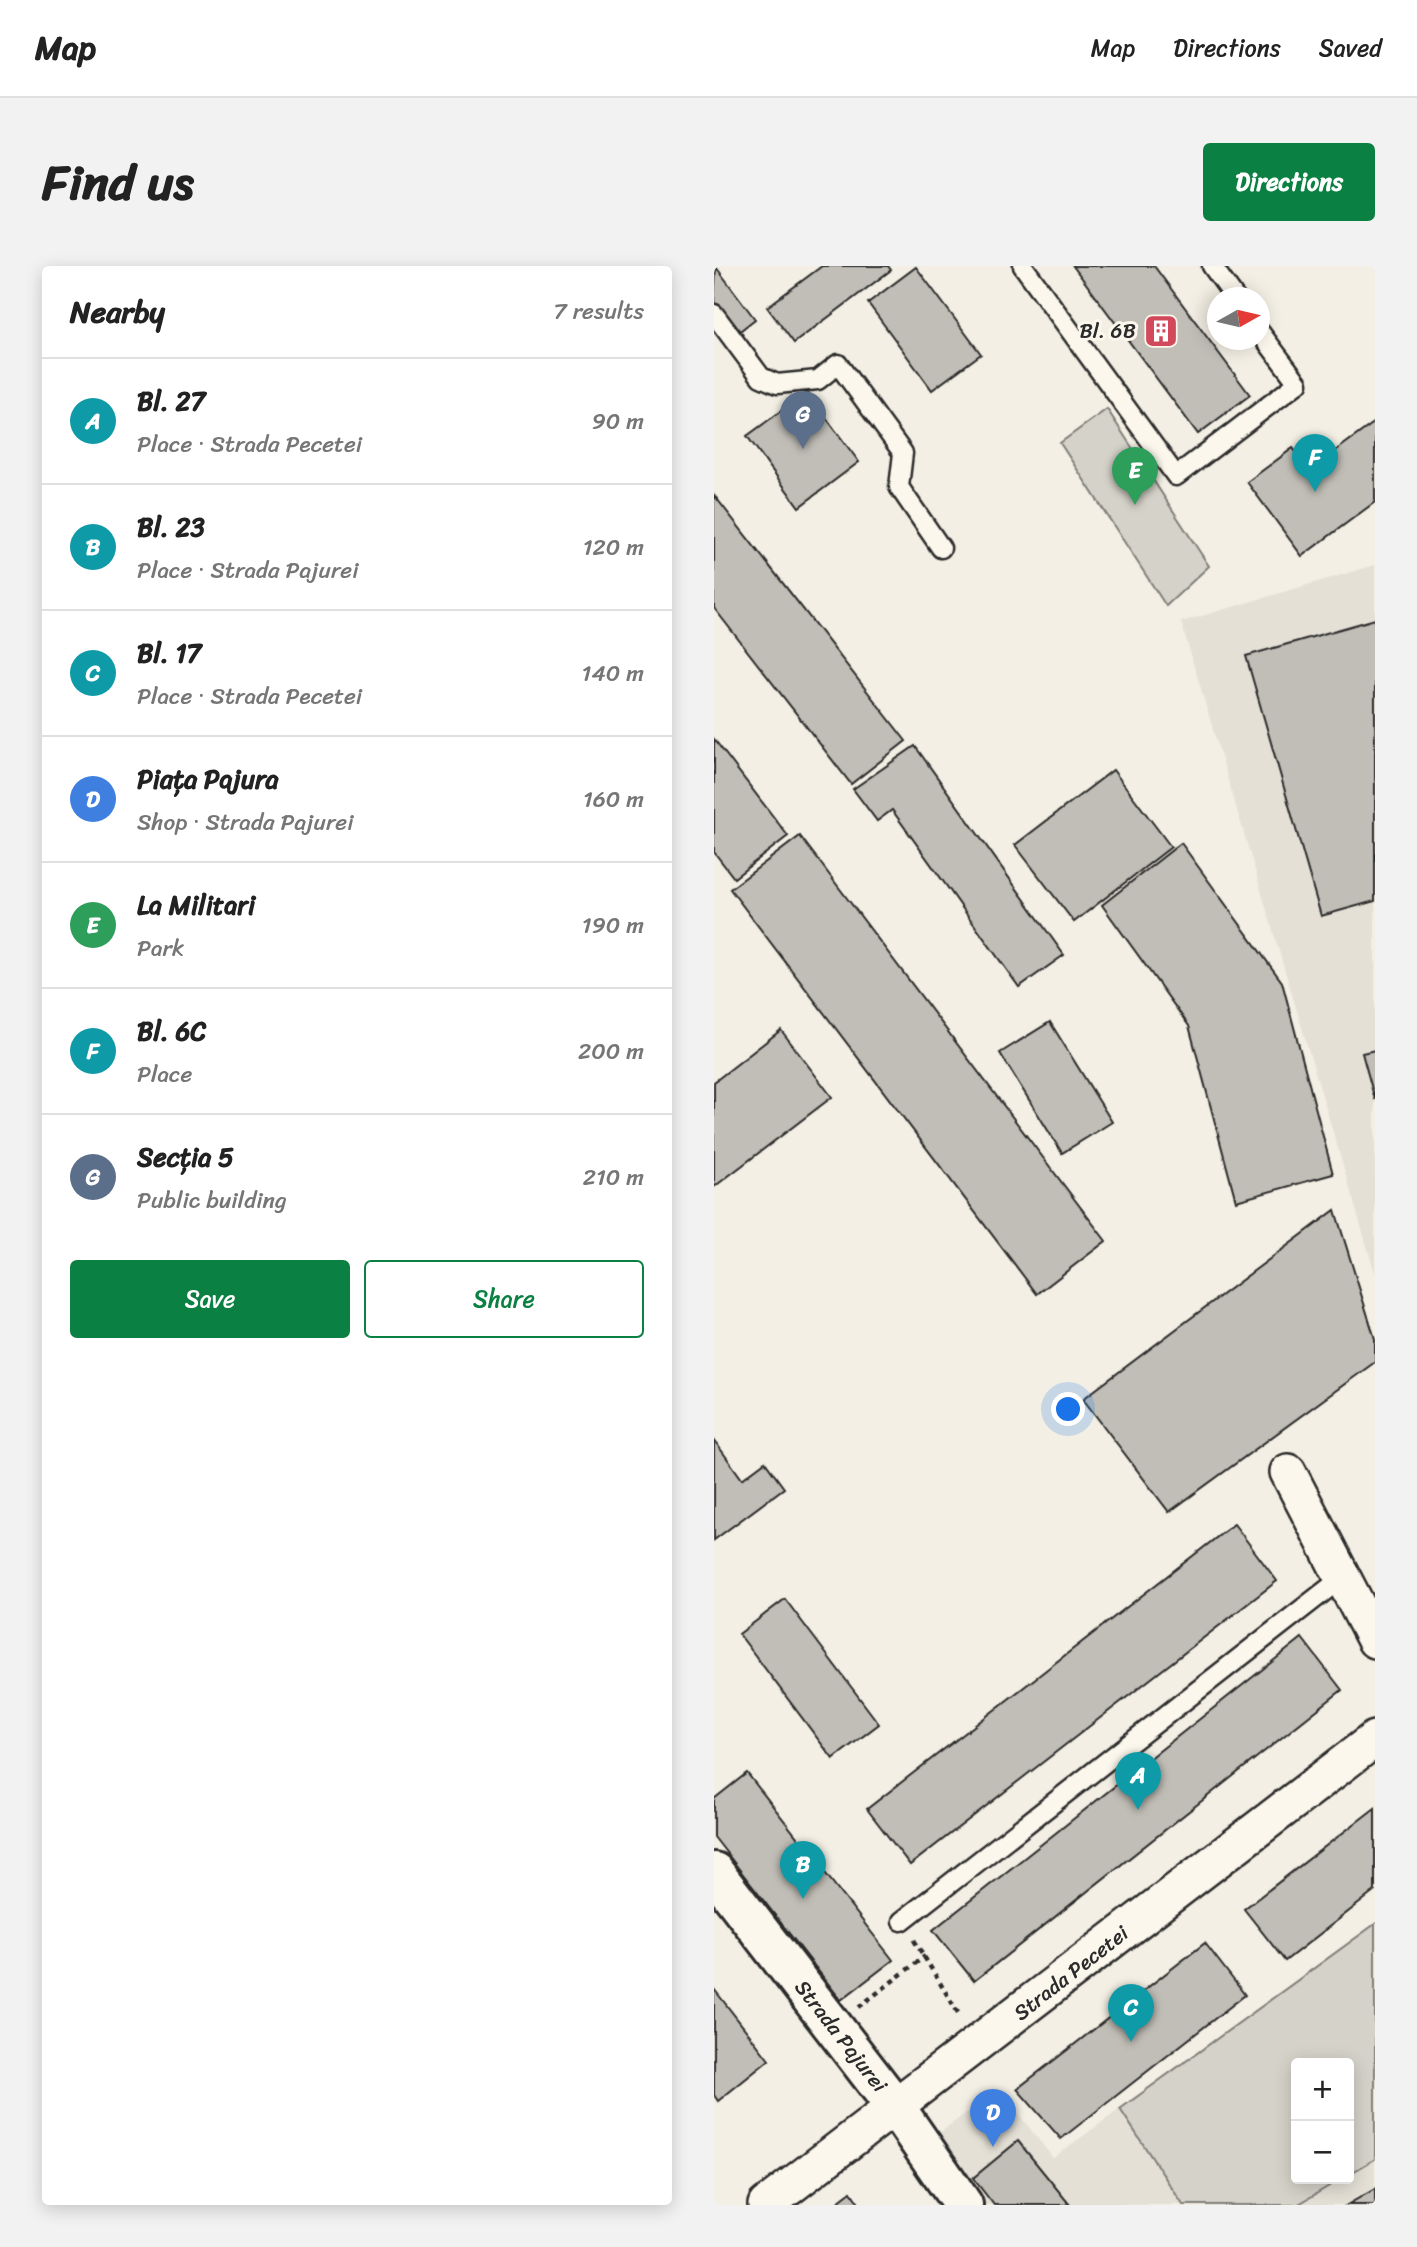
<!DOCTYPE html>
<meta charset="utf-8">
<style>
:root{--surface:#fff;--page:#f2f2f2;--text:#222;--muted:#767676;--line:#e0e0e0;--accent:#0b8043}
body{margin:0;font-family:Sriracha,sans-serif;background:var(--page);color:var(--text)}
.controls{position:absolute;right:21px;bottom:21px;display:grid;overflow:hidden;border-radius:7px;box-shadow:0 4px 18px #0003}
.controls button{width:63px;height:63px;display:grid;place-items:center;padding:0;border:0;border-bottom:2px solid var(--line);background:var(--surface);color:var(--text);font:35px sans-serif}
.compass{position:absolute;left:493px;top:21px;width:63px;height:63px;border-radius:50%;background:var(--surface);box-shadow:0 4px 18px #0003;rotate:82deg}
.you{position:absolute;left:355px;top:1144px;width:24px;height:24px;margin:-18px;border:5px solid #fff;border-radius:50%;background:#1a73e8;box-shadow:0 0 0 10px #1a73e833}
.badge{display:grid;place-items:center;width:46px;height:46px;border-radius:50%;background:var(--accent);color:#fff;font-size:23px;font-weight:700}
.pin{position:absolute;translate:-50% -58px;filter:drop-shadow(0 2px 4px #0008)}
.pin::after{content:'';position:absolute;top:37px;width:24px;height:21px;background:inherit;clip-path:polygon(0 0,100% 0,50% 100%)}
.list{margin:0;padding:0;list-style:none}
h2{display:flex;justify-content:space-between;align-items:center;height:91px;margin:0;padding:0 28px;font-size:30px}
h2 small{font-size:23px;font-weight:400;color:var(--muted)}
.list li{display:grid;grid-template-columns:46px 1fr auto;gap:21px;align-items:center;box-sizing:border-box;height:126px;padding:0 28px;border-top:2px solid var(--line)}
.list b{display:block;font-size:26px;white-space:nowrap}
.list p{margin:0;font-size:23px;white-space:nowrap;color:var(--muted)}
.list em{font-size:23px;font-style:normal;color:var(--muted)}
.actions{display:flex;gap:14px;padding:21px 28px}
.actions a{flex:1;padding:16px 0;border:2px solid var(--accent);border-radius:7px;text-align:center;font-size:24px;color:var(--accent)}
.actions .main{background:var(--accent);color:#fff}
.map{position:relative;flex:none;width:661px;height:1939px;overflow:hidden;border-radius:7px}
header{display:flex;align-items:center;gap:42px;box-sizing:border-box;height:98px;padding:0 35px;background:var(--surface);border-bottom:2px solid var(--line)}
header strong{font-size:33px}
nav{display:flex;gap:38px;margin-inline-start:auto;font-size:24px}
.intro{display:flex;align-items:center;justify-content:space-between;box-sizing:border-box;height:168px;padding:0 42px}
h1{margin:0;font-size:49px}
.button{padding:18px 32px;border-radius:7px;background:var(--accent);color:#fff;font-size:24px;font-weight:700}
main{display:flex;gap:42px;padding:0 42px}
aside{flex:1;background:var(--surface);border-radius:7px;box-shadow:0 4px 18px #0003}
.map>svg:first-child{display:block}
.built{fill:#e4e0d6}
.green{fill:#d5d2c9;stroke:#807e7a;stroke-width:2}
.building{fill:#c0beb6;stroke:#2b2b2b;stroke-width:2}
.lines{fill:none;stroke-linecap:round;stroke-linejoin:round}
.service-casing{stroke:#2b2b2b;stroke-width:23}
.minor-casing{stroke:#2b2b2b;stroke-width:40}
.tertiary-casing{stroke:#2b2b2b;stroke-width:44}
.path{stroke:#2b2b2b;stroke-width:4.5;stroke-dasharray:5 5;stroke-linecap:butt}
.service{stroke:#fbf7ec;stroke-width:18}
.minor{stroke:#fbf7ec;stroke-width:35}
.tertiary{stroke:#fbf7ec;stroke-width:38}
.labels{text-anchor:middle;stroke-width:6;stroke-linejoin:round;paint-order:stroke}
.poi-label{font-size:21px;fill:#2b2b2b;stroke:#fbf7ec;text-anchor:end}
.street-label{font-size:21px;fill:#2b2b2b;stroke:#fbf7ec}
</style>
<header>
<strong>Map</strong>
<nav><a>Map</a><a>Directions</a><a>Saved</a></nav>
</header>
<div class="intro"><h1>Find us</h1><a class="button">Directions</a></div>
<main>
<aside>
<h2>Nearby<small>7 results</small></h2>
<ul class="list">
<li><span class="badge" style="background:#0f9aa8">A</span><div><b>Bl. 27</b><p>Place · Strada Pecetei</p></div><em>90 m</em></li>
<li><span class="badge" style="background:#0f9aa8">B</span><div><b>Bl. 23</b><p>Place · Strada Pajurei</p></div><em>120 m</em></li>
<li><span class="badge" style="background:#0f9aa8">C</span><div><b>Bl. 17</b><p>Place · Strada Pecetei</p></div><em>140 m</em></li>
<li><span class="badge" style="background:#3f7fe0">D</span><div><b>Piața Pajura</b><p>Shop · Strada Pajurei</p></div><em>160 m</em></li>
<li><span class="badge" style="background:#2e9e5b">E</span><div><b>La Militari</b><p>Park</p></div><em>190 m</em></li>
<li><span class="badge" style="background:#0f9aa8">F</span><div><b>Bl. 6C</b><p>Place</p></div><em>200 m</em></li>
<li><span class="badge" style="background:#5c6f8a">G</span><div><b>Secția 5</b><p>Public building</p></div><em>210 m</em></li>
</ul>
<div class="actions"><a class="main">Save</a><a>Share</a></div>
</aside>
<div class="map">
<svg width="661" height="1939" viewBox="0 0 661 1939">
<rect width="100%" height="100%" fill="#f3efe4"/>
<filter id="ink" filterUnits="userSpaceOnUse"><feTurbulence type="fractalNoise" baseFrequency=".0143" numOctaves="2"/><feDisplacementMap in="SourceGraphic" scale="14" xChannelSelector="R" yChannelSelector="G"/><feConvolveMatrix kernelMatrix="1 2 1 2 8 2 1 2 1" color-interpolation-filters="sRGB"/></filter>
<g filter="url(#ink)">
<g class="built">
<polygon points="661,299 661,1007 467,356"/>
<polygon points="285,1823 339,1892 406,1843 469,1939 267,1939 221,1870"/>
<polygon points="661,1893 661,1939 583,1939 627,1913 635,1913 635,1908"/>
</g>
<g class="green">
<polygon points="393,143 495,300 452,340 346,177"/>
<polygon points="661,1658 661,1893 635,1908 635,1797 582,1797 582,1913 627,1913 583,1939 469,1939 406,1843"/>
</g>
<g class="building">
<polygon points="108,0 174,0 177,4 80,77 53,41"/>
<polygon points="359,0 440,0 536,129 484,168"/>
<polygon points="2,1 41,53 22,68 0,38"/>
<polygon points="202,1 267,88 218,124 154,37"/>
<polygon points="93,126 145,196 85,241 33,170"/>
<polygon points="661,156 661,236 588,290 533,216 579,182 595,204"/>
<polygon points="0,229 192,475 137,518 0,342"/>
<polygon points="661,353 661,635 607,650 532,390"/>
<polygon points="0,473 74,570 20,612 0,586"/>
<polygon points="201,480 350,689 305,721 178,544 163,555 139,523"/>
<polygon points="399,504 457,581 360,656 301,579"/>
<polygon points="86,570 392,975 323,1028 16,623"/>
<polygon points="467,577 568,716 619,908 522,935 475,760 388,639"/>
<polygon points="336,756 398,856 348,887 286,787"/>
<polygon points="67,764 118,831 0,921 0,816"/>
<polygon points="661,784 661,834 648,787"/>
<polygon points="621,944 661,1073 661,1096 455,1246 369,1133"/>
<polygon points="0,1174 28,1213 51,1196 70,1222 0,1274"/>
<polygon points="520,1258 563,1315 196,1599 153,1543"/>
<polygon points="71,1333 165,1458 119,1493 25,1368"/>
<polygon points="588,1372 628,1424 260,1715 219,1664"/>
<polygon points="33,1507 179,1694 127,1734 0,1571 0,1533"/>
<polygon points="661,1542 661,1625 571,1695 530,1643"/>
<polygon points="491,1677 531,1729 347,1873 303,1823"/>
<polygon points="0,1723 55,1794 4,1835 0,1829"/>
<polygon points="304,1875 356,1939 280,1939 259,1912"/>
<polygon points="661,1923 661,1939 633,1939"/>
<polygon points="137,1926 146,1939 120,1939"/>
</g>
<g class="lines">
<g class="service-casing">
<g id="service">
<polyline points="309,0 462,210 584,117 545,65"/>
<polyline points="498,0 521,32"/>
<polyline points="0,48 47,111 63,118 104,114 124,98 189,187 185,221 227,282"/>
<polyline points="188,1655 629,1311"/>
</g>
</g>
<g class="minor-casing">
<g id="minor">
<polyline points="574,1206 661,1374"/>
<polyline points="52,1939 661,1473"/>
</g>
</g>
<g class="tertiary-casing">
<polyline id="tertiary" points="0,1606 182,1842 249,1939"/>
</g>
<g class="path">
<polyline points="200,1674 246,1750"/>
<polyline points="145,1741 211,1690"/>
</g>
<use href="#service" class="service"/>
<use href="#minor" class="minor"/>
<use href="#tertiary" class="tertiary"/>
</g>
</g>
<defs>
<g id="building-square" transform="scale(1.75)"><rect x="-9" y="-9" width="18" height="18" rx="4" fill="#d1495b" stroke="#fbf7ec"/><path d="M-4-6H4V6H1V3H-1V6H-4ZM-2.5-4.3h1.7v1.8h-1.7ZM.8-4.3h1.7v1.8H.8ZM-2.5-1h1.7V.8h-1.7ZM.8-1h1.7V.8H.8Z" fill="#fff"/></g>
</defs>
<g fill-rule="evenodd">
<use href="#building-square" x="447" y="65"/>
</g>
<g class="labels">
<g class="poi-label">
<text x="422" y="72">Bl. 6B</text>
</g>
<g class="street-label">
<text transform="translate(357 1707) rotate(-38)" y="7">Strada Pecetei</text>
<text transform="translate(127 1770) rotate(52)" y="7">Strada Pajurei</text>
</g>
</g>
</svg>
<div class="controls">
<button>+</button>
<button>−</button>
</div>
<svg class="compass" viewBox="-18 -18 36 36"><path d="M0-13l5 13h-10z" fill="#e53935"/><path d="M0 13l5-13h-10z" fill="#767676"/></svg>
<div class="you"></div>
<div class="pin badge" style="left:424px;top:1544px;background:#0f9aa8">A</div>
<div class="pin badge" style="left:89px;top:1633px;background:#0f9aa8">B</div>
<div class="pin badge" style="left:417px;top:1776px;background:#0f9aa8">C</div>
<div class="pin badge" style="left:279px;top:1881px;background:#3f7fe0">D</div>
<div class="pin badge" style="left:421px;top:239px;background:#2e9e5b">E</div>
<div class="pin badge" style="left:601px;top:226px;background:#0f9aa8">F</div>
<div class="pin badge" style="left:89px;top:183px;background:#5c6f8a">G</div>
</div>
</main>
